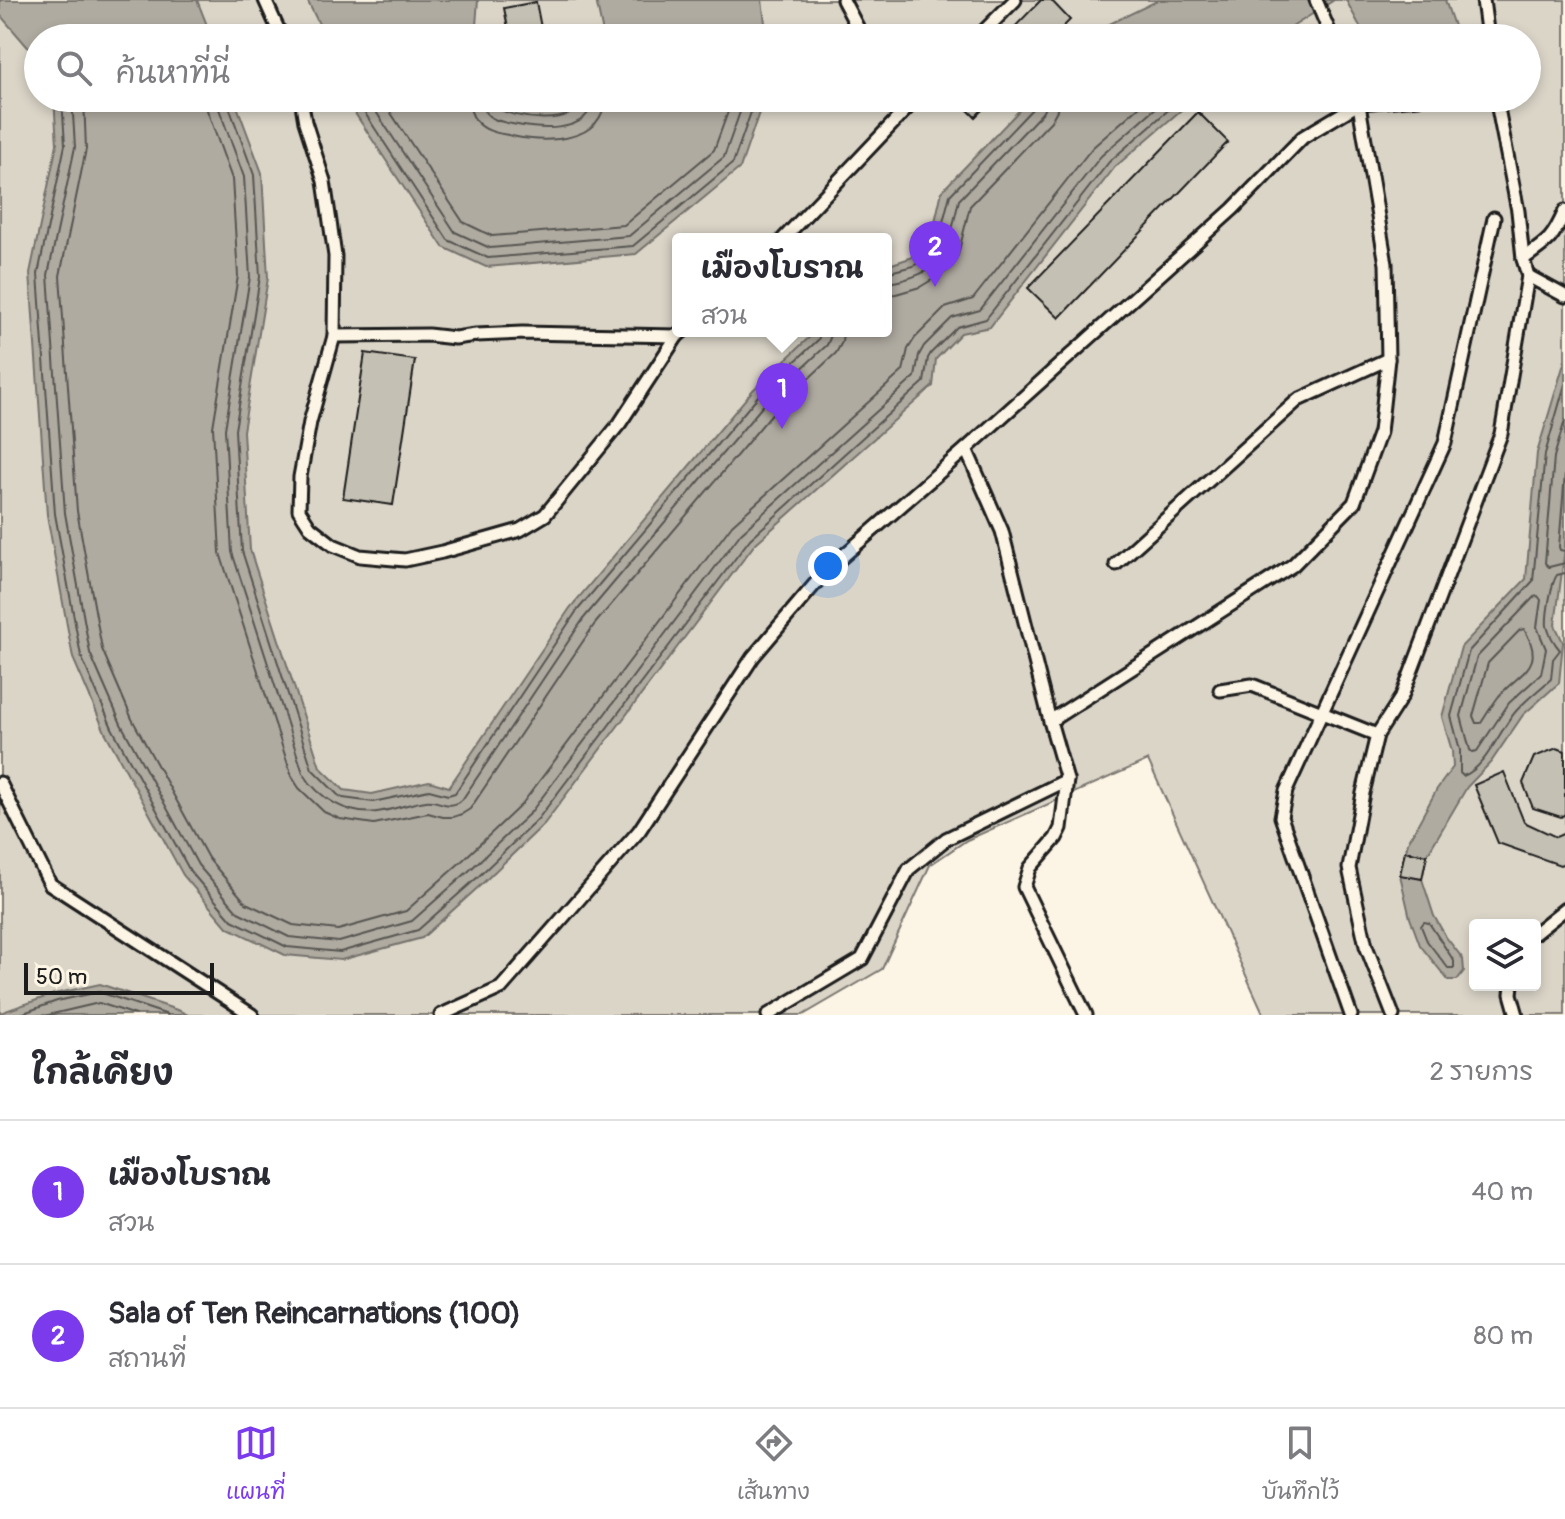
<!DOCTYPE html>
<html lang="th">
<meta charset="utf-8">
<style>
:root{--surface:#fff;--page:#f2f2f3;--text:#2b2b33;--muted:#7c7c81;--line:#e1e1e2;--accent:#7c3aed}
body{margin:0;font-family:Pangolin,"Playpen Sans Thai",sans-serif;background:var(--page);color:var(--text)}
.controls{position:absolute;right:24px;bottom:24px;display:grid;overflow:hidden;border-radius:8px;box-shadow:0 4px 12px #0003}
.controls button{width:72px;height:72px;display:grid;place-items:center;padding:0;border:0;border-bottom:2px solid var(--line);background:var(--surface);color:var(--text);font:40px sans-serif}
.scale{position:absolute;left:24px;bottom:20px;width:190px;box-sizing:border-box;padding-left:8px;border:4px solid #1c1c1c;border-top:0;font-size:22px;line-height:28px;white-space:nowrap;color:#1c1c1c;-webkit-text-stroke:6px #fcf5e5;paint-order:stroke}
.you{position:absolute;left:828px;top:566px;width:28px;height:28px;margin:-20px;border:6px solid #fff;border-radius:50%;background:#1a73e8;box-shadow:0 0 0 12px #1a73e833}
.badge{display:grid;place-items:center;width:52px;height:52px;border-radius:50%;background:var(--accent);color:#fff;font-size:26px;font-weight:700}
.pin{position:absolute;translate:-50% -66px;filter:drop-shadow(0 2px 4px #0008)}
.pin::after{content:'';position:absolute;top:42px;width:28px;height:24px;background:inherit;clip-path:polygon(0 0,100% 0,50% 100%)}
.popup{position:absolute;left:672px;top:233px;width:220px;height:104px;box-sizing:border-box;display:grid;place-content:center;border-radius:8px;background:var(--surface);filter:drop-shadow(0 2px 6px #0005);font-size:26px;white-space:nowrap;color:var(--muted)}
.popup b{font-size:30px;color:var(--text)}
.popup::after{content:'';position:absolute;left:50%;top:100%;margin-left:-16px;border:16px solid transparent;border-top-color:var(--surface)}
.list{margin:0;padding:0;list-style:none}
h2{display:flex;justify-content:space-between;align-items:center;height:104px;margin:0;padding:0 32px;font-size:34px}
h2 small{font-size:26px;font-weight:400;color:var(--muted)}
.list li{display:grid;grid-template-columns:52px 1fr auto;gap:24px;align-items:center;box-sizing:border-box;height:144px;padding:0 32px;border-top:2px solid var(--line)}
.list b{display:block;font-size:30px;white-space:nowrap}
.list p{margin:0;font-size:26px;white-space:nowrap;color:var(--muted)}
.list em{font-size:26px;font-style:normal;color:var(--muted)}
.icon{flex:none;width:44px;height:44px;fill:none;stroke:currentColor;stroke-width:2;stroke-linecap:round;stroke-linejoin:round}
.map{position:relative;flex:none;width:1565px;height:1015px;overflow:hidden}
.search{position:absolute;background:var(--surface);box-shadow:0 4px 12px #0003;left:24px;right:24px;top:24px;height:88px;display:flex;align-items:center;gap:20px;box-sizing:border-box;padding:0 28px;border-radius:44px;color:var(--muted);font-size:30px}
.sheet{height:392px;background:var(--surface)}
nav{display:flex;justify-content:space-around;align-items:center;box-sizing:border-box;height:112px;border-top:2px solid var(--line);background:var(--surface);font-size:22px;color:var(--muted)}
nav a{display:grid;justify-items:center;gap:4px}
nav .on{color:var(--accent)}
.map>svg:first-child{display:block}
.green{fill:#dbd5c8;stroke:#7c7872;stroke-width:2;fill-rule:evenodd}
.water{fill:#b0aba1;stroke:#75726c;stroke-width:2}
.lines{fill:none;stroke-linecap:round;stroke-linejoin:round}
.shore{stroke:#575551;stroke-width:2}
.building{fill:#c4c0b3;stroke:#1c1c1c;stroke-width:2}
.service-casing{stroke:#1c1c1c;stroke-width:17}
.service{stroke:#fcf5e5;stroke-width:11}
</style>
<div class="map">
<svg width="1565" height="1015" viewBox="0 0 1565 1015">
<rect width="100%" height="100%" fill="#fcf5e5"/>
<filter id="ink" filterUnits="userSpaceOnUse"><feTurbulence type="fractalNoise" baseFrequency=".0125" numOctaves="2"/><feDisplacementMap in="SourceGraphic" scale="16" xChannelSelector="R" yChannelSelector="G"/><feConvolveMatrix kernelMatrix="1 2 1 2 8 2 1 2 1" color-interpolation-filters="sRGB"/></filter>
<g filter="url(#ink)">
<path class="green" d="M 0,0 L 1565,0 L 1565,1015 L 1264,1015 L 1148,760 L 967,840 L 930,865 L 882,969 L 803,1015 L 0,1015 ZM 38,38 L 1527,38 L 1527,98 L 38,98 ZM 678,239 L 886,239 L 886,331 L 678,331 ZM 1475,925 L 1535,925 L 1535,985 L 1475,985 Z"/>
<g class="water">
<polygon points="0,0 197,0 212,38 38,38 38,59 0,15"/>
<polygon points="307,0 478,0 475,38 326,38"/>
<polygon points="596,0 762,0 767,38 602,38 602,28"/>
<polygon points="1159,0 1334,0 1275,38 1089,38 1095,31"/>
<polygon points="1346,0 1445,0 1454,26 1456,38 1366,38"/>
<polygon points="54,98 234,98 262,173 268,278 243,431 250,550 320,767 344,790 372,794 429,781 449,787 570,608 753,390 816,331 886,331 886,266 910,258 929,248 942,191 1031,98 1195,98 1115,167 990,327 961,333 936,359 933,386 755,544 544,824 484,882 422,938 341,960 285,955 227,927 183,875 105,732 73,658 47,515 30,273 57,144"/>
<path d="M 345,98 L 492,98 C 518,111 555,118 578,98 L 764,98 L 740,168 L 636,254 L 486,267 L 443,247 Z"/>
<polygon points="1565,360 1565,548 1555,625 1563,642 1559,683 1523,715 1491,762 1467,787 1427,855 1422,879 1434,916 1446,937 1463,959 1464,971 1457,980 1448,980 1420,945 1410,918 1400,875 1408,842 1437,789 1453,767 1452,751 1442,717 1461,647 1526,579 1537,453"/>
<polygon points="100,984 180,1011 188,1015 0,1015 0,1013 54,994"/>
</g>
<g class="lines">
<g class="shore">
<polyline points="62,98 65,145 38,274 55,514 81,656 112,728 190,871 232,920 287,947 340,952 418,930 478,877 538,819 750,539 924,382 928,358 931,353 957,327 986,319 1109,162 1182,98"/>
<polyline points="72,98 75,147 48,275 65,513 90,653 121,724 198,865 238,912 289,937 339,942 412,921 471,869 531,812 741,533 915,377 919,355 924,346 952,318 980,310 1101,156 1167,98"/>
<polyline points="84,98 86,149 60,276 77,511 102,649 132,719 208,858 246,903 293,925 338,930 406,911 463,860 522,804 732,525 903,371 908,349 915,338 945,308 973,299 1092,148 1149,98"/>
<polyline points="205,98 207,110 232,179 238,276 213,427 220,553 292,777 299,788 324,812 340,819 374,824 428,813 443,817 453,817 462,814 470,809 594,625 775,410 836,353 842,342 843,331"/>
<path d="M 217,98 L 218,106 L 244,177 L 250,277 L 225,429 L 232,552 L 303,773 C 318,798 348,816 377,812 C 393,810 410,803 426,801 C 441,799 445,811 462,800 L 584,618 L 766,402 L 827,345 L 830,338 L 831,331"/>
<polyline points="227,98 228,104 254,175 260,277 235,430 242,551 312,769 338,795 343,798 373,802 429,790 448,795 455,793 576,612 759,395 818,340 821,331"/>
<polyline points="355,98 448,240 488,258 633,246 733,163 756,98"/>
<polyline points="367,98 455,232 490,248 629,236 724,157 745,98"/>
<polyline points="381,98 463,222 492,236 624,225 714,150 733,98"/>
<path d="M 469,98 C 469,107 471,115 477,122 C 486,132 499,133 512,136 C 545,143 603,144 605,98"/>
<path d="M 481,98 C 481,105 482,110 488,115 C 494,121 503,122 512,124 C 537,129 590,136 593,98"/>
<path d="M 491,98 L 493,106 C 511,119 578,129 582,98"/>
<polyline points="886,273 913,266 935,253 950,195 1034,107 1037,98"/>
<path d="M 886,283 C 906,281 937,271 947,252 L 959,200 L 1042,113 L 1046,106 L 1047,98"/>
<polyline points="886,295 896,294 920,287 950,269 958,255 970,206 1051,121 1057,110 1059,98"/>
<path d="M 1565,384 L 1545,454 L 1533,581 L 1469,651 L 1451,716 L 1460,750 L 1460,773 L 1463,776 C 1486,769 1501,726 1518,709 C 1528,698 1540,689 1551,679 L 1553,659 L 1560,650 C 1555,644 1549,634 1547,626 C 1546,616 1551,583 1557,575 L 1565,573"/>
<polyline points="1565,420 1554,457 1545,563 1549,567 1565,563"/>
<polyline points="1565,473 1559,547 1560,550 1565,551"/>
<polygon points="1538,596 1541,600 1537,627 1546,649 1541,674 1509,703 1477,751 1472,752 1470,750 1461,716 1477,657 1534,597"/>
<path d="M 1524,629 C 1547,668 1520,671 1499,696 C 1492,705 1487,714 1481,723 L 1476,723 L 1473,716 L 1488,663 L 1520,630 Z"/>
<polygon points="1424,922 1429,923 1454,961 1454,968 1448,968 1427,941 1421,926"/>
<polyline points="18,1015 57,1001 99,992 168,1015"/>
<polyline points="48,1015 99,1003 136,1015"/>
</g>
</g>
<g class="building">
<polygon points="1041,0 1051,0 1070,20 1052,38 1004,38"/>
<polygon points="536,2 543,38 510,38 504,8"/>
<polygon points="956,98 994,98 975,117"/>
<polygon points="1198,112 1228,142 1059,318 1028,288"/>
<polygon points="365,353 415,360 393,505 343,498"/>
<polygon points="1557,748 1565,751 1565,814 1561,817 1533,808 1523,783 1534,757"/>
<polygon points="1504,772 1524,822 1556,837 1565,833 1565,863 1560,865 1498,843 1474,785"/>
<polygon points="1405,851 1427,855 1422,879 1400,875"/>
</g>
<g class="lines">
<g class="service-casing">
<g id="service">
<polyline points="265,0 282,38"/>
<polyline points="843,0 863,38"/>
<polyline points="1316,0 1332,38"/>
<polyline points="1483,0 1488,38"/>
<polyline points="977,38 1015,0"/>
<polyline points="301,98 305,122 324,181 335,256 334,336 310,422 300,477 299,510 310,527 333,545 360,556 405,560 442,552 520,530 545,515 620,423 677,336 683,331"/>
<polyline points="894,98 902,113"/>
<polyline points="783,239 917,98"/>
<path d="M 1523,259 C 1549,241 1552,240 1565,211"/>
<polyline points="1528,276 1565,296"/>
<polyline points="334,336 428,335 455,338 476,335 522,333 677,336"/>
<polyline points="966,449 1002,531 1050,721 1067,780 1061,828 1056,838 1030,868 1024,887 1086,1015"/>
<polyline points="1116,564 1298,400 1388,359"/>
<polyline points="1220,690 1252,685 1377,735"/>
<polyline points="1050,721 1293,565 1354,503 1380,432 1388,359 1386,264 1358,99"/>
<polyline points="0,783 50,884 252,1015"/>
<polyline points="1535,933 1565,909"/>
<polyline points="1512,985 1511,994 1517,1015"/>
<polyline points="441,1015 501,988 639,831 753,657 826,571 966,449 1233,209 1303,137 1360,103 1418,98"/>
<polyline points="768,1015 862,959 909,869 946,839 1067,780"/>
<polyline points="1351,1015 1281,817 1286,791 1445,443 1494,218"/>
<polyline points="1393,1015 1366,946 1349,868 1363,793 1377,735 1402,696 1501,434 1528,276 1523,259 1518,211 1496,98"/>
</g>
</g>
<use href="#service" class="service"/>
</g>
</g>
</svg>
<div class="controls">
<button><svg class="icon" aria-label="layers" viewBox="0 0 24 24"><path d="M12 4l9 5-9 5-9-5zM3 14l9 5 9-5"/></svg></button>
</div>
<div class="scale">50 m</div>
<div class="you"></div>
<div class="pin badge" style="left:782px;top:429px">1</div>
<div class="popup"><b>เมืองโบราณ</b>สวน</div>
<div class="pin badge" style="left:935px;top:287px">2</div>
<div class="search"><svg class="icon" aria-label="search" viewBox="0 0 24 24"><circle cx="10" cy="10" r="6"/><path d="M15 15l6 6"/></svg>ค้นหาที่นี่</div>
</div>
<section class="sheet">
<h2>ใกล้เคียง<small>2 รายการ</small></h2>
<ul class="list">
<li><span class="badge">1</span><div><b>เมืองโบราณ</b><p>สวน</p></div><em>40 m</em></li>
<li><span class="badge">2</span><div><b>Sala of Ten Reincarnations (100)</b><p>สถานที่</p></div><em>80 m</em></li>
</ul>
</section>
<nav>
<a class="on"><svg class="icon" aria-label="map" viewBox="0 0 24 24"><path d="M3 6l6-2 6 2 6-2v14l-6 2-6-2-6 2zM9 4v14M15 6v14"/></svg>แผนที่</a>
<a><svg class="icon" aria-label="directions" viewBox="0 0 24 24"><path d="M12 3l9 9-9 9-9-9zM9 14v-3h6M13 9l2 2-2 2"/></svg>เส้นทาง</a>
<a><svg class="icon" aria-label="saved" viewBox="0 0 24 24"><path d="M7 4h10v16l-5-4-5 4z"/></svg>บันทึกไว้</a>
</nav>
